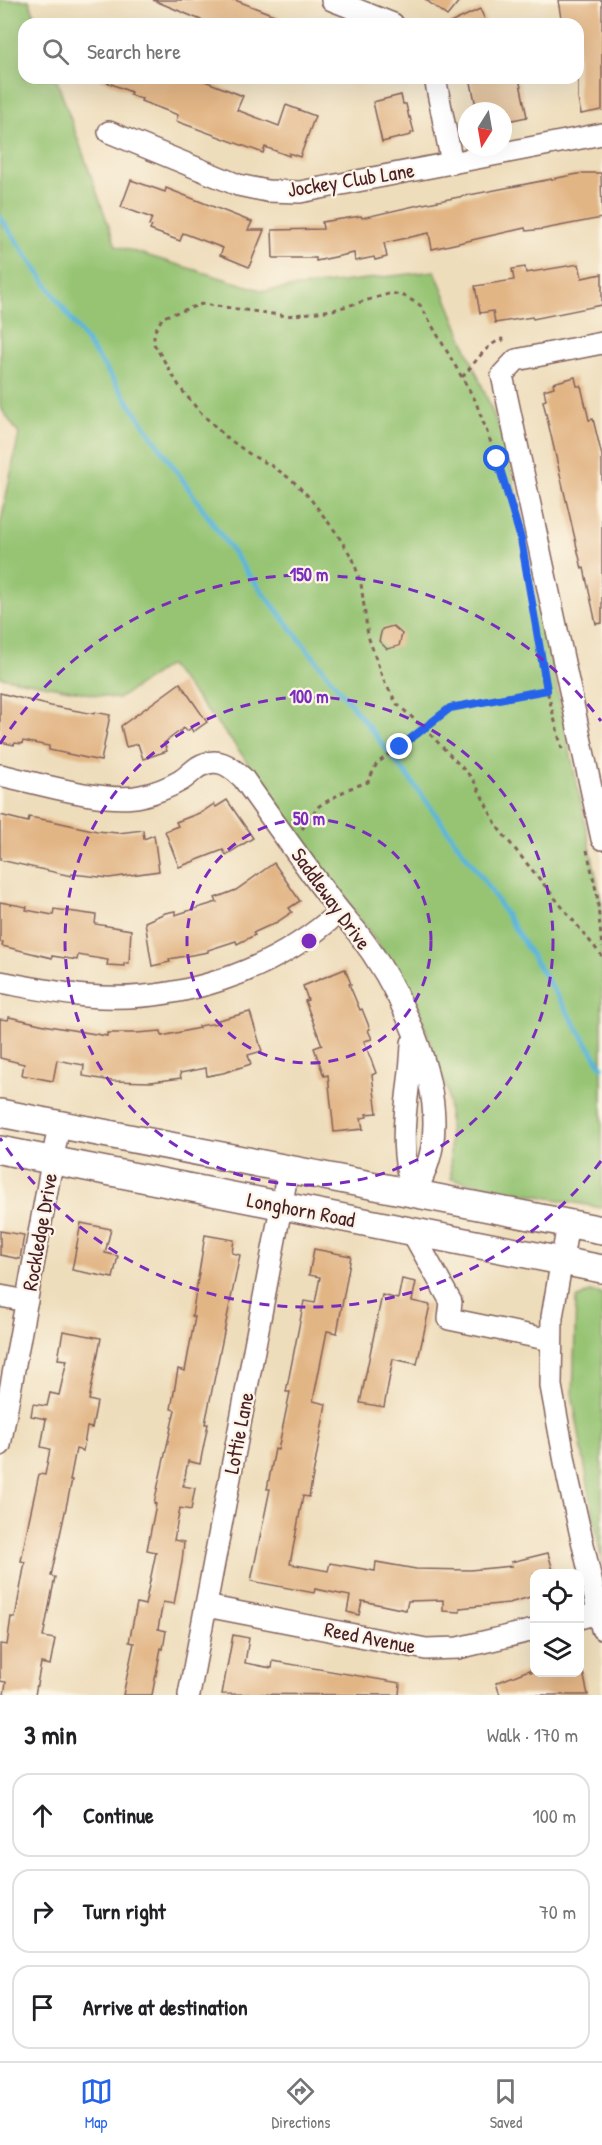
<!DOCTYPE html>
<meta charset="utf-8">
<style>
:root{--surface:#fff;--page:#f2f2f2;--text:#202124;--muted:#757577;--line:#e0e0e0;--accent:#2563eb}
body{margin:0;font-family:"Patrick Hand",sans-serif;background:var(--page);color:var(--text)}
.controls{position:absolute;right:18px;bottom:18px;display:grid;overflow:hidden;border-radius:12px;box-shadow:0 6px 24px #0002}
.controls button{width:54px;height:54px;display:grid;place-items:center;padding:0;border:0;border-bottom:2px solid var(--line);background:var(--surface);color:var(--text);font:30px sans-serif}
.compass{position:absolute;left:458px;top:102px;width:54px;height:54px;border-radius:50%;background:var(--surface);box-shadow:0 6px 24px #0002;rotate:191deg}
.stop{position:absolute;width:18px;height:18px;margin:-14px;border:4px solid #2563eb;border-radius:50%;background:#fff}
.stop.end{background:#2563eb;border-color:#fff;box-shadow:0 2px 6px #0008}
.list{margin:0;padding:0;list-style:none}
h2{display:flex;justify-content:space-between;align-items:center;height:78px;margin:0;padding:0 24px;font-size:26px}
h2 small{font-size:20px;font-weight:400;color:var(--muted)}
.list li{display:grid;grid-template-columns:39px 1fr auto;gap:18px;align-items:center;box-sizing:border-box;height:84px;margin:0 12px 12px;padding:0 12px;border:2px solid var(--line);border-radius:18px}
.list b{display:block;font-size:22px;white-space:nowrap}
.list em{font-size:20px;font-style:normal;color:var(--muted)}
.icon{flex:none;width:33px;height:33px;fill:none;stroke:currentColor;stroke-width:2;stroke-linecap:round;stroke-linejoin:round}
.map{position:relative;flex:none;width:602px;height:1695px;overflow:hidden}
.search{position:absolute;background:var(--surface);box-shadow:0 6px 24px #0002;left:18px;right:18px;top:18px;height:66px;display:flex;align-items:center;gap:15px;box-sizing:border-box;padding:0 21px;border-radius:18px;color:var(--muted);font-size:22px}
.sheet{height:366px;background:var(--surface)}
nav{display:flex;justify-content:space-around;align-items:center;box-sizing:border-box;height:84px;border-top:2px solid var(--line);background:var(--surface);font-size:16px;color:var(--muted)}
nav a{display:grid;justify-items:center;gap:3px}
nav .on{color:var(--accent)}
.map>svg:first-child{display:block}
.green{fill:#96c473;stroke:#70724f;stroke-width:1.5}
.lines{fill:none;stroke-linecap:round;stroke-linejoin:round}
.stream{stroke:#5cb6da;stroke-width:5}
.building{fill:#e2b585}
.minor-casing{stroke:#83625d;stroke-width:24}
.major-casing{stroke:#83625d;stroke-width:30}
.path{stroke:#83625d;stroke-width:3;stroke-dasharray:4.5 4.5;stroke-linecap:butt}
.minor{stroke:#fff;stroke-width:21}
.major{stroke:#fff;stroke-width:27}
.route{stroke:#2563eb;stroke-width:8}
.ring{fill:none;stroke:#7b2cbf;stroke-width:3;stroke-dasharray:10 8}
.labels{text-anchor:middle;stroke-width:4.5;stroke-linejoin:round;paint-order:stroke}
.street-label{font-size:21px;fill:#4a1f2b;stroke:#fcf5e5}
.centre{fill:#7b2cbf;stroke:#fcf5e5;stroke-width:3}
.ring-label{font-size:18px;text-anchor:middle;font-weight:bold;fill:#7b2cbf;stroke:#fcf5e5;stroke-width:4.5;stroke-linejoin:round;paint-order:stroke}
</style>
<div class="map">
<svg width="602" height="1695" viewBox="0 0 602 1695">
<rect width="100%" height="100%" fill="#fcf5e5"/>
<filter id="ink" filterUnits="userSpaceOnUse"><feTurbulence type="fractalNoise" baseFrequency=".0167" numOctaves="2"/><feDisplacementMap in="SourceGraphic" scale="12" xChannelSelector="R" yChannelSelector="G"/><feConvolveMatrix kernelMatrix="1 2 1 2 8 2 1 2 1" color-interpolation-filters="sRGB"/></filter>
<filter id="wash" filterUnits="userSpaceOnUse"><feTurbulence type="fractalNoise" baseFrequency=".008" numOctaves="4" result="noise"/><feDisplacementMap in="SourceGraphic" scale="24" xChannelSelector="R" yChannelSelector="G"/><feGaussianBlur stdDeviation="1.35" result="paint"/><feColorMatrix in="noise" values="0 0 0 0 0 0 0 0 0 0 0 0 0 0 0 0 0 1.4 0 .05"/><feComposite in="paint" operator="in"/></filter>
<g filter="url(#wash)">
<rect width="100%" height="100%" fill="#edb"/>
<g class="green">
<polygon points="0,0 29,0 38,24 24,24 24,78 56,78 116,246 264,291 435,271 506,445 602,904 602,1208 451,1179 448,1092 413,993 235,745 169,665 118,699 0,677 0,526 19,434 0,407"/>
<polygon points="590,1292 602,1294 602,1564 573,1399 576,1299"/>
</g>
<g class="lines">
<polyline class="stream" points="0,217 246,571 409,778 484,880 602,1067"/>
</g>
<g id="blocks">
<g class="building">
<polygon points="153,0 235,0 295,23 200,24 201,20"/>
<polygon points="426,0 460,0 447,16"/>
<polygon points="558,0 602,0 602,110 581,114 578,99 578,24 562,24"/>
<polygon points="480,9 487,24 448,24"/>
<polygon points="97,78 197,78 243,96 237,110 279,126 286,105 315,116 300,157 289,153 289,156 265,147 263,153 176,121 178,115 141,101 142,99 130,95 131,92"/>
<polygon points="470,78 519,78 527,117 503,122 503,111 477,111"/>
<polygon points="401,95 403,104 406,104 409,118 410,117 414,132 411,133 411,135 382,142 373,102"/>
<polygon points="583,173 601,173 602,218 544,229 526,231 525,228 432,249 429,233 384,243 387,257 375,260 374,257 355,261 354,253 316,261 316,258 273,258 272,230 323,229 322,222 361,216 362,218 423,204"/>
<polygon points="131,180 165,192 166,188 252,222 248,230 264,230 249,267 220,255 223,248 183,233 180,241 150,230 152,226 149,225 152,218 121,207"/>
<polygon points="579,264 582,278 602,274 602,305 533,319 532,317 495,323 493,311 480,313 475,286 514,280 512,269 525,267 526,273"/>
<polygon points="575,377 577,386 581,386 589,420 593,419 602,456 602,623 596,624 584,568 582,569 543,401 546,400 544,390 554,387 553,383"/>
<polygon points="393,626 402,634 399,646 387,649 379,641 382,629"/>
<polygon points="180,683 207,722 193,732 191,728 187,731 184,728 164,743 167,751 143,759 138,744 126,747 121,726"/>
<polygon points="0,693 51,706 94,714 95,712 110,715 101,761 49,750 49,746 23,741 22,744 15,743 14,745 0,742"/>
<polygon points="227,800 253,838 226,855 223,850 179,867 165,831 178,826 176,822 202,812 214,804 216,807"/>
<polygon points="0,815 28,822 29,817 52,821 97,831 118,833 143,830 144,839 154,835 159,871 109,878 72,874 71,876 0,860"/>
<polygon points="274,863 300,901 289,908 292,912 277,922 253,933 255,935 237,944 236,941 208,950 208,952 169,959 170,962 152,966 145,922 165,913 175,911 175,915 217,902 215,898 236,890"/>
<polygon points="0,902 27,907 26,910 53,915 54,909 96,915 95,924 131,930 129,963 124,963 124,966 107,965 108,960 78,955 77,960 52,956 52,958 2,946 3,942 0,942"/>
<polygon points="345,969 351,984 349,984 360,1010 362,1009 370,1029 368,1030 372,1039 364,1041 376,1073 372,1075 377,1113 366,1114 367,1117 361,1118 363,1129 334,1132 328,1075 324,1076 314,1048 322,1045 305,1001 308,1000 303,986"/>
<polygon points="250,1012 262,1051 248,1055 251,1064 223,1073 207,1076 206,1068 180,1073 181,1078 151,1082 112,1081 83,1076 84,1065 57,1060 53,1081 22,1075 24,1064 0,1058 0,1019 8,1020 9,1017 49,1026 107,1036 107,1033 136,1033 161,1031 162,1036 199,1028 198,1026 219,1023 218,1020"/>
<polygon points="81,1223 111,1229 105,1253 118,1256 113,1278 72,1270"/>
<polygon points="0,1231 24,1235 20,1259 0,1255"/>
<polygon points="205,1235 234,1240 232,1253 240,1255 205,1424 208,1424 200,1464 188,1461 183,1486 195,1488 191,1510 180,1508 174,1540 184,1542 182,1562 174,1604 163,1602 158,1629 166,1631 163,1649 161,1648 152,1695 123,1695 134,1643 129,1642 137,1603 145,1605 156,1552 147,1550 156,1504 154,1503 175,1410 171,1409 178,1369 185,1371 195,1317 192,1316"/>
<polygon points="314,1249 351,1256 337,1333 327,1331 313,1401 326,1404 309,1497 303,1496 290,1564 328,1571 330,1563 375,1571 376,1562 416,1569 470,1570 512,1566 511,1562 548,1553 554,1574 534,1574 534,1596 509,1603 460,1608 460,1612 443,1611 443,1600 408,1601 406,1610 362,1601 359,1615 347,1612 350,1596 315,1589 314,1593 251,1581 270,1489 267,1489 275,1449 278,1450 290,1392 286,1392 304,1301 315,1303 320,1277 309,1275"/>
<polygon points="402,1279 416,1282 412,1301 430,1305 417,1364 393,1359 384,1407 360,1403 382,1295 398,1299"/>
<polygon points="63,1331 101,1338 89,1400 97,1402 92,1428 87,1427 83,1451 76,1449 70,1480 72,1480 51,1576 55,1577 43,1637 55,1639 50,1665 41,1663 35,1695 4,1695 6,1682 0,1681 0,1644 7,1645 11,1617 15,1618 25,1562 21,1561 29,1520 39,1474 45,1475 50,1449 41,1447 46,1419 31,1416 33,1404 47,1406 50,1393 59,1395 67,1360 58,1359"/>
<polygon points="233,1635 249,1638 245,1663 272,1668 273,1661 400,1683 399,1695 222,1694"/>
<polygon points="529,1670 530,1672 583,1672 588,1695 500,1695 496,1683"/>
</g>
</g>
</g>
<g filter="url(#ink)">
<use href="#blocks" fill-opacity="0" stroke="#83625d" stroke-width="1.5"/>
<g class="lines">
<g class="minor-casing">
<g id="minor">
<polyline points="332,0 393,24"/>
<polyline points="435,78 452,163"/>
<polyline points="109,132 238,185 267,191 300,192 602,134"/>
<polyline points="602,343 516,360 502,375 602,839"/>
<path d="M 0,775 C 38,783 105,804 141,796 C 154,793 168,788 180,781 C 187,777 192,771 198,767 C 217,756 229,765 243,778 C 272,819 301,860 331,900 C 339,911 348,921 357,932 C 398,985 444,1079 432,1147 C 429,1164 422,1179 415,1194"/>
<path d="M 0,982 C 28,987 57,993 86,996 C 177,1004 272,973 339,912"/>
<path d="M 412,1043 C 411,1083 400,1123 406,1163 C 407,1174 412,1184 415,1194"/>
<polyline points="568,1224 552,1317 551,1386 568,1478 602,1629"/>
<polyline points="412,1232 451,1302 449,1319 551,1340"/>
<polyline points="0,1296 27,1301"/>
<polyline points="0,1445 59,1125"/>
<polyline points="206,1606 426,1649 458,1648 534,1630"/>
<polyline points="580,1618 598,1613"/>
<polyline points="189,1695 288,1170"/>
</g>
</g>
<g class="major-casing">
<g id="major">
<polyline points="0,1113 602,1230"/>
<polyline points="0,1150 602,1269"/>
</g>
</g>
<g class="path">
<path d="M 462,377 C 475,364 484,346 502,339 L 506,345"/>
<polyline points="507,494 497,459 475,400 426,315 420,305 404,296 392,293 333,310 287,316 202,304 163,317 154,332 154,344 181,389 199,411 226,437 251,455 272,466 292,480 309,497 335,531 353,559 361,584 368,636 383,679 397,704 425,729 473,779 498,828 602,956"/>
<polyline points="536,626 547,690"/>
<polyline points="302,829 319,806 348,789 368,782 377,763 419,734 450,708 547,690 563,753"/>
<polyline points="587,850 597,895 602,948"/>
</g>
<use href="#minor" class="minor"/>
<use href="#major" class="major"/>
</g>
</g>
<g class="lines" filter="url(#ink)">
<polyline class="route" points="400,747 450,708 547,690 521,539 497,459"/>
</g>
<g class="ring">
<circle cx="309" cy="941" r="122"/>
<circle cx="309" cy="941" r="244"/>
<path d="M601 1161A366 366 0 0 1 0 1138M0 744A366 366 0 0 1 601 721"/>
</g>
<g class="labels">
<g class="street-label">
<text transform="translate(351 180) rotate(-9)" y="7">Jockey Club Lane</text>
<text transform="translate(331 899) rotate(54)" y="7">Saddleway Drive</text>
<text transform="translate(301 1210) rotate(11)" y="7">Longhorn Road</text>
<text transform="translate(40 1232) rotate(-80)" y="7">Rockledge Drive</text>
<text transform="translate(239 1433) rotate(-79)" y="7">Lottie Lane</text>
<text transform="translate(370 1638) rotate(11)" y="7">Reed Avenue</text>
</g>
</g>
<circle cx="309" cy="941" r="9" class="centre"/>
<g class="ring-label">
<text x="309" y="581">150 m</text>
<text x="309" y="703">100 m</text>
<text x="309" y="825">50 m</text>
</g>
</svg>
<div class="controls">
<button><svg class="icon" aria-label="locate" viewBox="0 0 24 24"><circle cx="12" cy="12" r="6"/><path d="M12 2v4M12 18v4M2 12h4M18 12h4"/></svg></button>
<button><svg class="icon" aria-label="layers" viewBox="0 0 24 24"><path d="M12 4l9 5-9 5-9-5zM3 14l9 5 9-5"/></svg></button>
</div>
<svg class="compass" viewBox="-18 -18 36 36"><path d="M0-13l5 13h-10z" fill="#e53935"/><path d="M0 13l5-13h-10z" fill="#757577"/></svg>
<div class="stop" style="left:497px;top:459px"></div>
<div class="stop end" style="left:400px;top:747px"></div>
<div class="search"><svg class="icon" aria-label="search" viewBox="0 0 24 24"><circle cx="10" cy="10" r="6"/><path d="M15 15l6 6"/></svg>Search here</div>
</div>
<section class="sheet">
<h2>3 min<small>Walk · 170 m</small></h2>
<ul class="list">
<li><svg class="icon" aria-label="ahead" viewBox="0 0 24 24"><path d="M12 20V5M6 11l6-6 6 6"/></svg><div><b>Continue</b></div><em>100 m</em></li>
<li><svg class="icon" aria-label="right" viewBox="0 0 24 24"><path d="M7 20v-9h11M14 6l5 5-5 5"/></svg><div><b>Turn right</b></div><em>70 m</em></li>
<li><svg class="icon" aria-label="arrive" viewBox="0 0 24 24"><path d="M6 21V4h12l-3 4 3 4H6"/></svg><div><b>Arrive at destination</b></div></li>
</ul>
</section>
<nav>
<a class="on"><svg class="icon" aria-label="map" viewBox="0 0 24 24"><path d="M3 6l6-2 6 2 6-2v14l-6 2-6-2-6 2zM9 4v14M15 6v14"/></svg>Map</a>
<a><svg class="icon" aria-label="directions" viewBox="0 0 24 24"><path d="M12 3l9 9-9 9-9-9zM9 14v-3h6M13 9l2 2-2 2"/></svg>Directions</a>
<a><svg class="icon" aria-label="saved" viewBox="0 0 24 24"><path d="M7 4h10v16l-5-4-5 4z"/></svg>Saved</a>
</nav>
